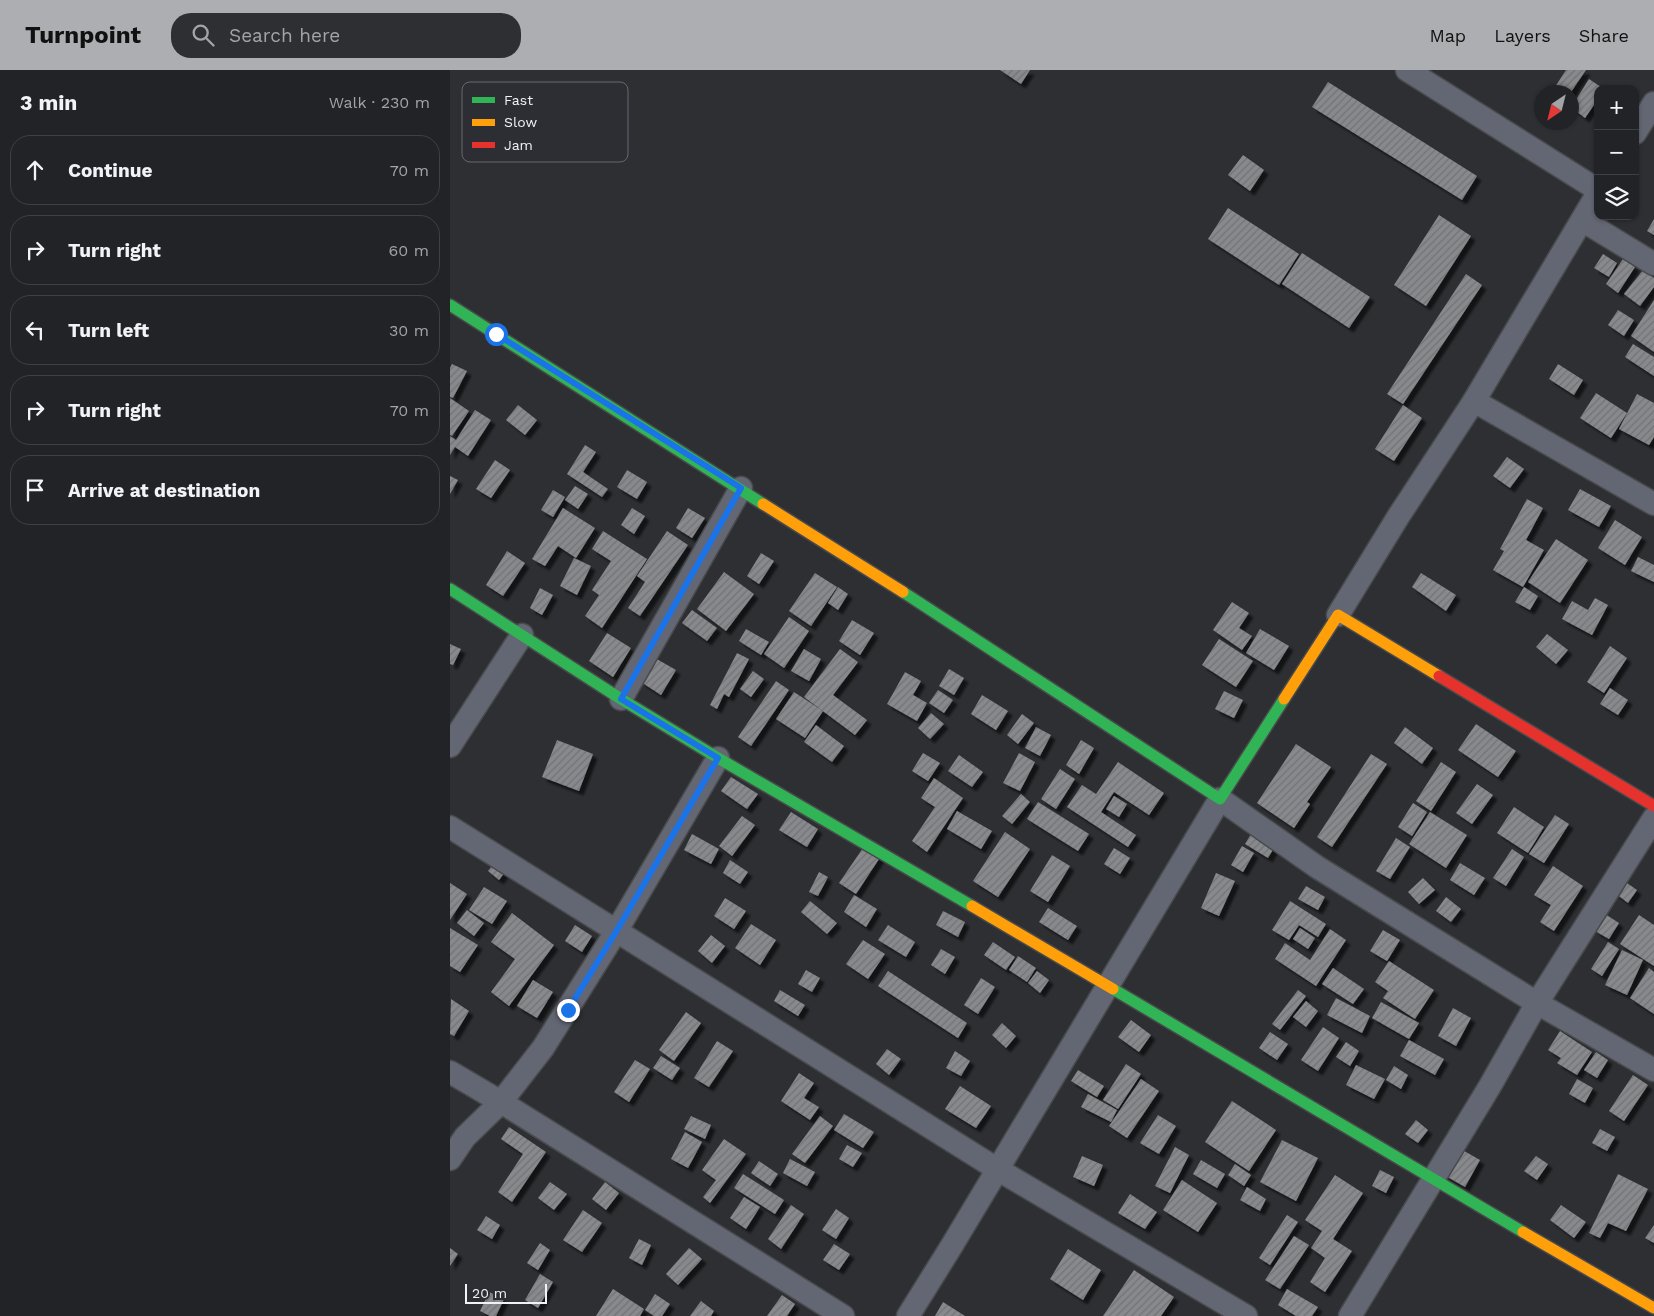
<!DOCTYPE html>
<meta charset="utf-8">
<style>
:root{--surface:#222326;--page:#2e2f32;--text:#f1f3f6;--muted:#a2a4a7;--line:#3f4043;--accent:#acaeb1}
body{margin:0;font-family:"Work Sans",sans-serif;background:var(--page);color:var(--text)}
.controls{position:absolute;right:15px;top:15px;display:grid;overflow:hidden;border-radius:10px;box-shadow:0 1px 4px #0004}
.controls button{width:45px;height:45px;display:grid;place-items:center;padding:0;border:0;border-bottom:1px solid var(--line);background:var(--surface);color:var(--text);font:25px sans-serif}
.compass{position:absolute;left:1084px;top:15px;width:45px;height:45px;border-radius:50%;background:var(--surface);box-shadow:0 1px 4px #0004;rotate:215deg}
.scale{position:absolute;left:15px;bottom:12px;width:82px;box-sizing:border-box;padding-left:5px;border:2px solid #f0f2f5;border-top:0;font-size:14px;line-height:18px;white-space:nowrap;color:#f0f2f5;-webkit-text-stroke:4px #2c2e33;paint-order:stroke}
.stop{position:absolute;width:15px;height:15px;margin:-11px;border:4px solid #1a73e8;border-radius:50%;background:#fff}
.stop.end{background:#1a73e8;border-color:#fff;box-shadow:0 1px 5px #0008}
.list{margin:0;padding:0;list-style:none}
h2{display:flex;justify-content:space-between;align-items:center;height:65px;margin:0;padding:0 20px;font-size:21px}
h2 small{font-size:16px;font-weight:400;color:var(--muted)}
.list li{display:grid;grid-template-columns:32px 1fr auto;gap:15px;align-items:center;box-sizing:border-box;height:70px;margin:0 10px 10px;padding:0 10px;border:1px solid var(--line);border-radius:20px}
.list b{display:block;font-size:19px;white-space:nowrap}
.list em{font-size:16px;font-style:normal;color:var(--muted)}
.icon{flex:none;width:28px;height:28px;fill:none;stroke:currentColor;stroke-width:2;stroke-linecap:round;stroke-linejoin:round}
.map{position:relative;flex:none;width:1204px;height:1246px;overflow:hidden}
header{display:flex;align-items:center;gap:30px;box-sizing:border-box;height:70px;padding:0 25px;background:var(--accent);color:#111}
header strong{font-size:24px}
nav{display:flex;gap:28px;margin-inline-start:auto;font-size:18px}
.search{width:350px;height:45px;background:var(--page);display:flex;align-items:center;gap:12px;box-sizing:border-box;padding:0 18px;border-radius:20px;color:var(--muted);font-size:19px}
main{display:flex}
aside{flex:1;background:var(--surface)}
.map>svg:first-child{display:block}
.building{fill:url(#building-hatch);filter:url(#shadow)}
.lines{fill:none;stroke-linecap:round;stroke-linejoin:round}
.street-casing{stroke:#494a4c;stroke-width:25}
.fast-casing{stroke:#494a4c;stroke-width:14}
.slow-casing{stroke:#494a4c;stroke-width:14}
.jam-casing{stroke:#494a4c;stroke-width:14}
.street{stroke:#636773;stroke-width:22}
.fast{stroke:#30b455;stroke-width:11}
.slow{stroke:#ff9f0a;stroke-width:11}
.jam{stroke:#e5322d;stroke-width:11}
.route{stroke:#1a73e8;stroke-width:6}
.key{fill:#2c2e33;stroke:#67696d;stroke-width:1}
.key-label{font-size:14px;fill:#f0f2f5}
</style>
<header>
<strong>Turnpoint</strong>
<div class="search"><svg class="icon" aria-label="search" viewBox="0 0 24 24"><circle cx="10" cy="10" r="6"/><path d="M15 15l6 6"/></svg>Search here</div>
<nav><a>Map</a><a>Layers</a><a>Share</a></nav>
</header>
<main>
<aside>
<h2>3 min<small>Walk · 230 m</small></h2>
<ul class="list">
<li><svg class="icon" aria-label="ahead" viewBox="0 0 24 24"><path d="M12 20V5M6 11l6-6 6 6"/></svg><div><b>Continue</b></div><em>70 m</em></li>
<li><svg class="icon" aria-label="right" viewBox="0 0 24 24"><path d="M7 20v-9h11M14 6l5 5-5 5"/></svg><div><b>Turn right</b></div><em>60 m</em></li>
<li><svg class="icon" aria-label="left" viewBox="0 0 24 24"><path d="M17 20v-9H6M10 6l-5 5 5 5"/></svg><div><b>Turn left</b></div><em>30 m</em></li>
<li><svg class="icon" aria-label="right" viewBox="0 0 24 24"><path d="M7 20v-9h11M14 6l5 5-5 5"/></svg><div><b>Turn right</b></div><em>70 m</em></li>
<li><svg class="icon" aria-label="arrive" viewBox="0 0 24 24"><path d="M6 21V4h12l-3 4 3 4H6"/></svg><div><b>Arrive at destination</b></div></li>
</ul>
</aside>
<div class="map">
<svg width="1204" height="1246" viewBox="0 0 1204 1246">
<defs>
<pattern id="building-hatch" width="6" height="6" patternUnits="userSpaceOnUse" patternTransform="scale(1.25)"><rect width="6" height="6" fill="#88898c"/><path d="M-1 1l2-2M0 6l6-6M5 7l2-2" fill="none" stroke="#727375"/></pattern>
<filter id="shadow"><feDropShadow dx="4.5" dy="4.5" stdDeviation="1" flood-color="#0009"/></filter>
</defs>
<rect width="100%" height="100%" fill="#2d2f32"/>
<g class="building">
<polygon points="550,0 580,0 571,14"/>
<polygon points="1116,0 1136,0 1121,22 1107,22 1103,20"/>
<polygon points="1139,9 1154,19 1148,19 1148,29 1135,48 1122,38 1122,36"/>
<polygon points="878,12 1027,106 1012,130 862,37"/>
<polygon points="793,85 814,100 800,121 778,105"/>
<polygon points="778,138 849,184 829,215 758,169"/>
<polygon points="989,145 1021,166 976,236 944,215"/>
<polygon points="1204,149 1204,165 1197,161"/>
<polygon points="852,183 920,227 899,258 832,214"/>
<polygon points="1153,184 1167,193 1159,207 1144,198"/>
<polygon points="1173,189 1185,197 1168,223 1156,214"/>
<polygon points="1193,200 1204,208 1204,217 1190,236 1174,224"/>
<polygon points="1016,204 1032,215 953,334 937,324"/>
<polygon points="1204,230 1204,282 1181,266"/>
<polygon points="1168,240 1184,250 1174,266 1158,255"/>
<polygon points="1183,274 1204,287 1204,306 1175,287"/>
<polygon points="2,294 17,301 3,328 0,327 0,298"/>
<polygon points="1108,294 1133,310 1124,325 1099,309"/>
<polygon points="1146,323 1177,343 1161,368 1130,348"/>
<polygon points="1187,324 1204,333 1204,367 1199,375 1169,359"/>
<polygon points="0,328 19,341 2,366 0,365"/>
<polygon points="68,335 87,350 75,365 56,350"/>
<polygon points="953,335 972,348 944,391 925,379"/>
<polygon points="25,340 41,350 18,386 5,377 0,385 0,366 6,370"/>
<polygon points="135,375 146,382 133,402 158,419 152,427 117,404"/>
<polygon points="1057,387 1074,399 1060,418 1043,406"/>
<polygon points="45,390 60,400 41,428 26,419"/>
<polygon points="177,400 197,412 187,429 167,417"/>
<polygon points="0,406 8,410 0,424"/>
<polygon points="125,416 138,424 128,439 115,430"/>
<polygon points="1130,419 1161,436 1149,457 1118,440"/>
<polygon points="103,420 115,427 103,447 91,440"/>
<polygon points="1077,429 1093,438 1076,470 1094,480 1073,517 1043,500 1054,481 1050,479"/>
<polygon points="113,438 145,458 126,488 108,476 95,496 82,489"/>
<polygon points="182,438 195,446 184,464 171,455"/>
<polygon points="238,438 255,448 242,468 226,458"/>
<polygon points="1165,450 1192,467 1175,495 1148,478"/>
<polygon points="153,461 197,489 152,558 135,546 149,525 142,520 161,491 142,479"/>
<polygon points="217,461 238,475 190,546 178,538 195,512 187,506"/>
<polygon points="1106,469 1138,490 1110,533 1078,512"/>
<polygon points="57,481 75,493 53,526 36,515"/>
<polygon points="311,483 324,491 309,514 297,506"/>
<polygon points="1188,487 1204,495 1204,512 1181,501"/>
<polygon points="124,488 141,496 127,525 110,516"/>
<polygon points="274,502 304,524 276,561 247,539"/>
<polygon points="365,503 387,517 361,556 339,541"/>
<polygon points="971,503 1006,525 996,541 962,517"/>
<polygon points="388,517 398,524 388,540 378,533"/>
<polygon points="1074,517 1088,526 1080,540 1065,532"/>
<polygon points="90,518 103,525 92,545 80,538"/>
<polygon points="1145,528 1158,535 1142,565 1112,549 1122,531 1138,540"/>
<polygon points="782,532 799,543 789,558 802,566 792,580 763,560"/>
<polygon points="242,540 267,558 257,571 232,553"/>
<polygon points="339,547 359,561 334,598 314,584"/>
<polygon points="402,550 424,563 410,585 389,571"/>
<polygon points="296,559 319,572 311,585 289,571"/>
<polygon points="810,559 839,576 824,600 796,583"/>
<polygon points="157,563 181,578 163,607 139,591"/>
<polygon points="1097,564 1118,580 1106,594 1086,577"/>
<polygon points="769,569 803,591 786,617 752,595"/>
<polygon points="0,574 11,579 3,595 0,594"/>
<polygon points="1160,576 1177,588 1154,623 1137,612"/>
<polygon points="354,579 371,589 359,611 341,601"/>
<polygon points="390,579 408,592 383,625 417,650 405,665 354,627"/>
<polygon points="287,583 299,589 279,627 274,624 267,639 260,635"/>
<polygon points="205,588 226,600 211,625 191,612"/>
<polygon points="499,599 514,608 504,625 489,616"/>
<polygon points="303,601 314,609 301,627 290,619"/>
<polygon points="455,602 471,611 463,625 477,633 467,651 437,634"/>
<polygon points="326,611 339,620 301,676 288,667"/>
<polygon points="1160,618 1178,630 1168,645 1150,634"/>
<polygon points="488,620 503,630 494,643 479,633"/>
<polygon points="774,621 793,630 784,648 765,639"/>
<polygon points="344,622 373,641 355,668 326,649"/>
<polygon points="532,625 558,641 546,660 521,644"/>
<polygon points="481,643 494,654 480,669 468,658"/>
<polygon points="572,644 584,653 568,674 557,665"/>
<polygon points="1026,654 1066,681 1048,707 1008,680"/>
<polygon points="366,655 394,676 382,692 354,672"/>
<polygon points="586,657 601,665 590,686 575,678"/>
<polygon points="955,657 983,678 972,694 944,673"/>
<polygon points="107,670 143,684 129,721 92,707"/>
<polygon points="631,670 644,678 629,704 616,695"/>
<polygon points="846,674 881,697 857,732 860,734 844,758 807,733"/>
<polygon points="473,683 490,693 478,711 462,701"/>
<polygon points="569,683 585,692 570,721 553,713"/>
<polygon points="921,684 937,694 882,777 867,767"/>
<polygon points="509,685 533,702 522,717 498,701"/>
<polygon points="668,692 714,723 699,745 664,722 651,742 686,765 678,777 617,737 632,715 646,724"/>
<polygon points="991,692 1006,702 981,741 966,731"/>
<polygon points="610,699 625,709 606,739 591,729"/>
<polygon points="281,707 308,724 297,739 271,721"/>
<polygon points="484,708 513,728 477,782 462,771 485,737 471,728"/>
<polygon points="1027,714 1043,725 1022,754 1006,743"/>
<polygon points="571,724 580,732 562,754 552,746"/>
<polygon points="664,726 677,734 669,747 656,739"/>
<polygon points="588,732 639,764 628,781 577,749"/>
<polygon points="963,733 977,742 962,766 948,757"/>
<polygon points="1064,737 1094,757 1078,783 1047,763"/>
<polygon points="507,741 542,761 531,779 497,759"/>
<polygon points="341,742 368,759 357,777 329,760"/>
<polygon points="980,742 1017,765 996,798 959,774"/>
<polygon points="1105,745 1119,754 1094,793 1079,784"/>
<polygon points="292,746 305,755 282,786 269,776"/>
<polygon points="804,759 827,773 818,788 795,774"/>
<polygon points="555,762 580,779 548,827 523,811"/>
<polygon points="242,764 269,779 261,794 234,780"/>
<polygon points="946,768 960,777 940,809 926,801"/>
<polygon points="415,775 431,786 406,824 389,813"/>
<polygon points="792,776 804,783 793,802 781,795"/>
<polygon points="664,778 680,788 670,804 654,794"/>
<polygon points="1062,779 1074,787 1056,816 1043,808"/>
<polygon points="54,780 65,789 49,810 38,801"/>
<polygon points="602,785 620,796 598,832 580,821"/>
<polygon points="280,790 298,802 290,814 273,803"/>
<polygon points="1010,793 1035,808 1024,825 1000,810"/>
<polygon points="1103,796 1133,816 1104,861 1090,852 1101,835 1084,825"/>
<polygon points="369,802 378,807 368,826 359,822"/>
<polygon points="766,803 785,811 769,846 751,838"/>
<polygon points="973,808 985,820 969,834 958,822"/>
<polygon points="1174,811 1187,820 1178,833 1165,823"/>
<polygon points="0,813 17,824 0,850"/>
<polygon points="856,816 875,827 868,840 848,829"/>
<polygon points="34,817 57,831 42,854 19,840"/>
<polygon points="404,825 427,839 416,857 394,842"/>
<polygon points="996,827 1011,839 1001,852 986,841"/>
<polygon points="275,828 296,841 284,859 264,846"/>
<polygon points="360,831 387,853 377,864 351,842"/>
<polygon points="840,831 876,854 868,867 849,855 839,870 822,860"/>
<polygon points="598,838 627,856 618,870 589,852"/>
<polygon points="17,840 34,853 24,866 7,853"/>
<polygon points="493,841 515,852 508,867 486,855"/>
<polygon points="62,843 104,875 59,936 41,922 65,889 41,872"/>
<polygon points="1155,844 1169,853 1159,869 1145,861"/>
<polygon points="1189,845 1204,855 1204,896 1170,874"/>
<polygon points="301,854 326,870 310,895 285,878"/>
<polygon points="125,855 142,866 132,882 115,871"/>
<polygon points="438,855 465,872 456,887 428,870"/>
<polygon points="0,858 28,875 10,902 0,896"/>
<polygon points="850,858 865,868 858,879 843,869"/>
<polygon points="880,859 896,870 866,916 825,889 835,873 860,890"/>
<polygon points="933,860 950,870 937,891 920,881"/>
<polygon points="261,865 275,876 262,893 248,881"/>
<polygon points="413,870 435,884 418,909 396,894"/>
<polygon points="543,872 565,887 556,900 534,885"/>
<polygon points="1158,872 1169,879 1152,906 1141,899"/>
<polygon points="491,879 505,887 495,904 481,895"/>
<polygon points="1172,880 1193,890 1177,925 1155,915"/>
<polygon points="568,886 586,898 577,912 559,900"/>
<polygon points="939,891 984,920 965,949 933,928 938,921 925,912"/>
<polygon points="883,898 914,919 903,934 872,914"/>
<polygon points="1199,898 1204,902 1204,944 1180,928"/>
<polygon points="356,900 370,908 362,922 348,914"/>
<polygon points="438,901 517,953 508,968 428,916"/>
<polygon points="587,901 599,910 590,923 578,913"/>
<polygon points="531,908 545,917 528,944 514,935"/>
<polygon points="83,910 103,922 87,948 67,936"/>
<polygon points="330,920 355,935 348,946 324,931"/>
<polygon points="848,920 856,926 830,960 822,954"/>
<polygon points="886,928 920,946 912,963 877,945"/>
<polygon points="1,929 19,941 4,966 0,964"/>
<polygon points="856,931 868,941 856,957 843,947"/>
<polygon points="931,932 969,953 959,969 922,948"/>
<polygon points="1003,938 1021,948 1006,976 988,966"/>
<polygon points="236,942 251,953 224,991 209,980"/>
<polygon points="681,950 701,965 689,982 668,967"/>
<polygon points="552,953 566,966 556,978 542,965"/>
<polygon points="873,957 889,968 868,1001 851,990"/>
<polygon points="1110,961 1142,982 1127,1005 1107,993 1111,988 1098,980"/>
<polygon points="820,962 838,974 827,990 809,978"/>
<polygon points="959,970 994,989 985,1005 950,986"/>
<polygon points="267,971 283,981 259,1017 244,1008"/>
<polygon points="896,972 909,981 900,996 886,987"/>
<polygon points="437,979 451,989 439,1005 426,994"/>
<polygon points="505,981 520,991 511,1006 496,998"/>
<polygon points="1146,982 1158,990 1147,1008 1134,1000"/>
<polygon points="211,986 230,998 222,1010 203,998"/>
<polygon points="185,990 200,999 179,1032 164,1022"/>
<polygon points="676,994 691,1004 668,1039 653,1030"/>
<polygon points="906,995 935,1009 924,1029 896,1015"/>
<polygon points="944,996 958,1005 951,1019 936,1010"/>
<polygon points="628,1000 654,1016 647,1027 621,1011"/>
<polygon points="349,1003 364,1013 354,1028 369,1037 360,1050 331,1031"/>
<polygon points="1183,1005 1198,1015 1174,1051 1159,1041"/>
<polygon points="691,1009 709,1021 677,1068 659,1056"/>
<polygon points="1127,1009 1143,1018 1135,1033 1119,1024"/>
<polygon points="510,1016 541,1036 526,1058 495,1039"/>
<polygon points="638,1024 667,1040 661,1052 631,1037"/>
<polygon points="782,1031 826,1060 799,1101 755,1072"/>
<polygon points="394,1044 424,1062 413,1078 384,1060"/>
<polygon points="708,1045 726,1056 709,1084 690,1073"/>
<polygon points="241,1046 261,1055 255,1069 234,1059"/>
<polygon points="370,1046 383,1056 355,1093 342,1084"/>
<polygon points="966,1050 978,1060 968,1073 955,1064"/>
<polygon points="59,1057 96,1082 62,1132 48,1122 73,1084 51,1069"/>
<polygon points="1150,1059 1165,1067 1157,1081 1142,1073"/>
<polygon points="235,1062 252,1072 238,1098 221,1089"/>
<polygon points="274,1069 296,1084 260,1133 253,1127 266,1110 252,1100"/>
<polygon points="832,1070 868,1088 846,1131 810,1112"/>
<polygon points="397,1075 412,1083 403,1097 389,1089"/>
<polygon points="725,1077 739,1085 720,1123 705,1116"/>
<polygon points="1009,1078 1030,1090 1015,1117 994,1105"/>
<polygon points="632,1086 653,1095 644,1116 623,1107"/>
<polygon points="1086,1086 1098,1094 1087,1110 1074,1101"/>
<polygon points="340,1089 365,1102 357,1116 333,1103"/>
<polygon points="751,1090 775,1104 767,1118 743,1104"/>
<polygon points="309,1091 328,1104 320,1116 301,1103"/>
<polygon points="785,1094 801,1105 794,1116 778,1105"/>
<polygon points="930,1100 944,1107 936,1123 922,1116"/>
<polygon points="293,1104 334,1130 325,1144 284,1118"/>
<polygon points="1168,1104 1198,1119 1176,1161 1158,1153 1150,1168 1139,1163"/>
<polygon points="885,1105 913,1123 883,1169 902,1181 875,1222 860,1212 875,1188 861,1178 872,1161 855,1150"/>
<polygon points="732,1110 767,1133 748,1162 713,1140"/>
<polygon points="100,1112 117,1124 104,1140 88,1128"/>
<polygon points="155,1112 169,1123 156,1140 142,1129"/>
<polygon points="797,1117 816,1129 810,1141 790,1130"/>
<polygon points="680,1124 707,1142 695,1159 668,1143"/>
<polygon points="294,1127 310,1137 296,1159 280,1148"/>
<polygon points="341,1135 354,1144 331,1179 318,1169"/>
<polygon points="1111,1135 1136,1152 1124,1168 1100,1150"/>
<polygon points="386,1139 399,1148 386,1169 372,1160"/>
<polygon points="133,1140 152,1153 132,1182 113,1170"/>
<polygon points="837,1145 848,1152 820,1195 809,1188"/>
<polygon points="36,1146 50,1155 42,1169 27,1160"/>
<polygon points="1204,1155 1204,1173 1195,1168"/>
<polygon points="844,1166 859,1175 830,1219 815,1210"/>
<polygon points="189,1169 201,1175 192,1195 179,1188"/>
<polygon points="90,1173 100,1180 88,1200 77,1193"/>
<polygon points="384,1174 400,1184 389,1200 373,1190"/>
<polygon points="0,1178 8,1184 0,1196"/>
<polygon points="239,1178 252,1189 228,1215 216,1204"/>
<polygon points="618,1179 651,1200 633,1230 600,1209"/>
<polygon points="684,1200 724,1227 711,1246 653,1246"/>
<polygon points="90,1204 103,1212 88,1238 75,1230"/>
<polygon points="163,1219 194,1239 190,1246 146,1246"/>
<polygon points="837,1219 868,1237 862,1246 846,1246 828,1235"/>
<polygon points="39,1222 54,1229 46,1246 40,1246 30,1241"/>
<polygon points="205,1224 220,1234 212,1246 204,1246 195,1240"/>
<polygon points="332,1225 345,1234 337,1246 317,1246"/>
<polygon points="251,1231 264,1241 261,1246 240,1246"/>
<polygon points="493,1232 515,1246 485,1246"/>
</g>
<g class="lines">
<g class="street-casing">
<g id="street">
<polyline points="957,0 1148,120"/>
<polyline points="1185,63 1204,33"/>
<polyline points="1132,150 1204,194"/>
<polyline points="1024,331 1204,434"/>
<polyline points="888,545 948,447 1024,331 1148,123"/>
<polyline points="171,629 291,418"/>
<polyline points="0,676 72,565"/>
<polyline points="0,757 547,1099 796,1246"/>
<polyline points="0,1002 51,1032 393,1246"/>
<polyline points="0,1089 15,1067 51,1032 93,978 167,860 268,688"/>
<polyline points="458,1246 501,1177 770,729 867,797 1087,933 1204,1000"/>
<polyline points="900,1246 1040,1016 1087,933 1204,748"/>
</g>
</g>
<g class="fast-casing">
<g id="fast">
<polyline points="0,235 313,434"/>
<polyline points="0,519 171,629 268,688 522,836"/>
<polyline points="453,522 770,729 834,629"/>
<polyline points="663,919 1073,1162"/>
</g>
</g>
<g class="slow-casing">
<g id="slow">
<polyline points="313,434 453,522"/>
<polyline points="834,629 888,545 989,606"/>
<polyline points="522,836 663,919"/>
<polyline points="1073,1162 1204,1238"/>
</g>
</g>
<g class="jam-casing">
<polyline id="jam" points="989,606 1204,736"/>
</g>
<use href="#street" class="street"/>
<use href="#fast" class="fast"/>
<use href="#slow" class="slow"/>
<use href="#jam" class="jam"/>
</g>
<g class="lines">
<polyline class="route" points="46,264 291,418 171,629 268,688 167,860 118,940"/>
</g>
<rect x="12" y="12" width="166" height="80" rx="8" class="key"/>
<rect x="22" y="27" width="23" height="6" fill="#30b455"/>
<rect x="22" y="49" width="23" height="7" fill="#ff9f0a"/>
<rect x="22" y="72" width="23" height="6" fill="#e5322d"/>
<g class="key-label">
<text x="54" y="35">Fast</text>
<text x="54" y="57">Slow</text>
<text x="54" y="80">Jam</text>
</g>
</svg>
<div class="controls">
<button>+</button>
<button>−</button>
<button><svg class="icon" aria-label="layers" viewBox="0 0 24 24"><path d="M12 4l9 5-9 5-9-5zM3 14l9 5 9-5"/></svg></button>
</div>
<svg class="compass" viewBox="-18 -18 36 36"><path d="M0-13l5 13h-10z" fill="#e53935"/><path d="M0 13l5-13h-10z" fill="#a2a4a7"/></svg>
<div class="scale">20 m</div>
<div class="stop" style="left:46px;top:264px"></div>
<div class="stop end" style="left:118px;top:940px"></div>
</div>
</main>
